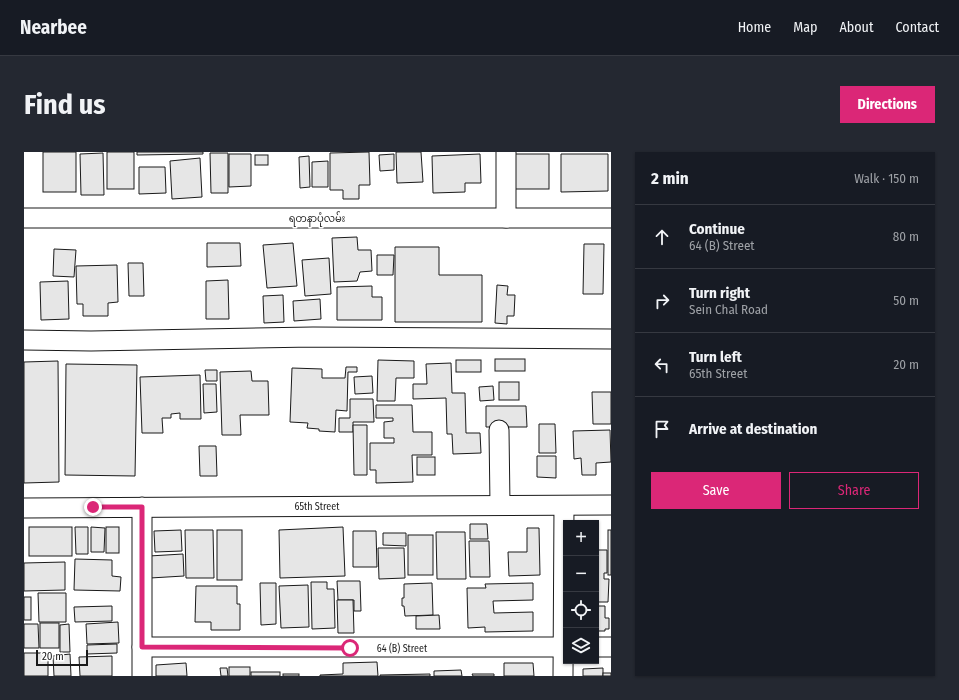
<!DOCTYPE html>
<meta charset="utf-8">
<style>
:root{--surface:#171b24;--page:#242831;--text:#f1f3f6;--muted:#9ea1a6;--line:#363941;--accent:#db2777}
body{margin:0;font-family:"Fira Sans Condensed","Noto Sans Myanmar",sans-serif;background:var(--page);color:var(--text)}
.controls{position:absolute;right:12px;bottom:12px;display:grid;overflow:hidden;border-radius:0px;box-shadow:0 1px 3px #0004}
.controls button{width:36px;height:36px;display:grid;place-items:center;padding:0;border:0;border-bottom:1px solid var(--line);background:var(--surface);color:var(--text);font:20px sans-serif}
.scale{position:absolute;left:12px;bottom:10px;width:52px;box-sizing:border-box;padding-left:4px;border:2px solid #1a1a1a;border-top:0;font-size:11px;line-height:14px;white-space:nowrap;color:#1a1a1a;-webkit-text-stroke:3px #fff;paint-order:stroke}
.stop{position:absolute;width:12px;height:12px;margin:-9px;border:3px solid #db2777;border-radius:50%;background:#fff}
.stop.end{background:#db2777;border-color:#fff;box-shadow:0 1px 4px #0008}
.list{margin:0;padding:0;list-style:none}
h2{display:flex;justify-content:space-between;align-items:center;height:52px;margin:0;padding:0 16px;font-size:17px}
h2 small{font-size:13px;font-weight:400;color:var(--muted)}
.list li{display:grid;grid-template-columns:26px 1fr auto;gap:12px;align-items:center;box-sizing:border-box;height:64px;padding:0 16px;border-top:1px solid var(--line)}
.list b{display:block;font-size:15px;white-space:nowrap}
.list p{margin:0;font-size:13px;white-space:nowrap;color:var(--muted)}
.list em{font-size:13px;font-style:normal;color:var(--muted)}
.actions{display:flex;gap:8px;padding:12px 16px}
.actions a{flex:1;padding:9px 0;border:1px solid var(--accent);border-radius:0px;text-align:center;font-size:14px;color:var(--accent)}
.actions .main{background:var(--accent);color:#fff}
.icon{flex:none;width:22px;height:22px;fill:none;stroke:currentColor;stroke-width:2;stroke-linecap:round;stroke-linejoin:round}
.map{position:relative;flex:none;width:587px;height:524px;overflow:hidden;border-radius:0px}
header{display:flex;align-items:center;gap:24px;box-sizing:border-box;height:56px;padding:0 20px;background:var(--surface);border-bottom:1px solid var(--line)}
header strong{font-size:19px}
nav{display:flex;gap:22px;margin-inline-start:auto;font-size:14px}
.intro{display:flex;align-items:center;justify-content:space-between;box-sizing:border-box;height:96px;padding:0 24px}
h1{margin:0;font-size:28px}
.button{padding:10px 18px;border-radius:0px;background:var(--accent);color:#fff;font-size:14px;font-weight:700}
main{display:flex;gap:24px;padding:0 24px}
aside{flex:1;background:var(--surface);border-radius:0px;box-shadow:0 1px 3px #0004}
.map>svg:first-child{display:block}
.building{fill:#e6e6e6;stroke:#1a1a1a}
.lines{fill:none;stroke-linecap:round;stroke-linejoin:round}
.minor-casing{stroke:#1a1a1a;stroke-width:21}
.minor{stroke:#fff;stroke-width:19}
.route{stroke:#db2777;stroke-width:5}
.labels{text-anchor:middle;stroke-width:3;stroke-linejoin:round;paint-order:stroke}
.street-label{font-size:10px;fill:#1a1a1a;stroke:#fff}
</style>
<header>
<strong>Nearbee</strong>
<nav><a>Home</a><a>Map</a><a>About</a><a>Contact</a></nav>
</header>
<div class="intro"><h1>Find us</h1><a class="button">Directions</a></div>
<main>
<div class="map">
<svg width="587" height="524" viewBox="0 0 587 524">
<rect width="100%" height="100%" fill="#fff"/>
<g class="building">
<rect x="19" y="0" width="33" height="40"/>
<rect x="83" y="0" width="27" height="37"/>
<polygon points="113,0 179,0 179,2 113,3"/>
<polygon points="345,0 346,33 335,33 335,47 319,47 319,38 306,38 306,1"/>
<polygon points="372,0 397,0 399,30 373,31"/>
<polygon points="79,1 80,43 57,43 56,2"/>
<polygon points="186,1 204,1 204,41 187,41"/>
<polygon points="205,2 227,2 227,34 205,35"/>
<polygon points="370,2 370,18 356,19 355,3"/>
<polygon points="456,2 457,31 441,31 441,40 409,41 408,4"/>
<rect x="489" y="2" width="36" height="35"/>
<polygon points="537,2 584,2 584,39 537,40"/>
<rect x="231" y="3" width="13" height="10"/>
<polygon points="285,4 286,35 276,36 275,5"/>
<polygon points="176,6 178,45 148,47 146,9"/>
<polygon points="304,9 304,35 288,35 288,10"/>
<polygon points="115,15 141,15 142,41 115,42"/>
<polygon points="333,85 334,98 347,98 348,119 336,120 333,129 310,130 308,86"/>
<polygon points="183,91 216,91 217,114 183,115"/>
<polygon points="269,91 273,134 243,136 239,93"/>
<polygon points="560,92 580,92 579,142 559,142"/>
<polygon points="371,95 415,95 415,123 458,123 458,170 371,170"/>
<polygon points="30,97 52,98 50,125 29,124"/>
<polygon points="353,103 370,103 369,123 353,123"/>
<polygon points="305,106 307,142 281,144 278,108"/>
<polygon points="104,111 119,111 120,144 105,144"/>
<polygon points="93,113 94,150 84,151 84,164 59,164 59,152 53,152 52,114"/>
<polygon points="204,128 205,167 182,167 182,129"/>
<polygon points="44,129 45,167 17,168 16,130"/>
<polygon points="473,133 484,134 483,143 491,143 490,164 483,164 483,172 471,171"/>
<polygon points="348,134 348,145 358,145 358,168 313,168 313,135"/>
<polygon points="259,143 260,170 240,171 239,144"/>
<polygon points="296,147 297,167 270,169 269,149"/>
<rect x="471" y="207" width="30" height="12"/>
<polygon points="354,208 390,209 390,226 372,226 371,249 353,249"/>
<rect x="432" y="208" width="25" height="12"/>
<polygon points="34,209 35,330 0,331 0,210"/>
<polygon points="427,211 428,241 441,241 442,281 456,281 457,301 429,302 428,282 423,282 422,246 389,247 389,232 403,232 402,212"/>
<polygon points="42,212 113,213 111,324 41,323"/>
<polygon points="322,215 333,215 333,220 324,220 323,259 312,258 311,280 295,279 295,277 283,276 284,271 266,270 268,216 298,217 298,226 321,226"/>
<polygon points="181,218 193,218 193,229 182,229"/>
<polygon points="227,219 228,229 244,229 245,263 216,263 217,283 198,283 196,220"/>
<polygon points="176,223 177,267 156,267 156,261 147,262 147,266 138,266 139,281 118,281 116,225"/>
<polygon points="348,224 349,241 331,242 330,225"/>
<rect x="475" y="230" width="20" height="18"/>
<polygon points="179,232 192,232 193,260 180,261"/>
<polygon points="469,234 470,248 456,249 455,235"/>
<polygon points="568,240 587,240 587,272 569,272"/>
<polygon points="326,247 349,247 350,270 329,270 329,280 315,280 315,266 326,266"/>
<polygon points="352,253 388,253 389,280 408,280 408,303 388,303 389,330 352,331 352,318 346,318 346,291 370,291 370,286 360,286 360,270 369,269 369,266 352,266"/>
<polygon points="462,254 502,254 503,275 462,275"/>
<polygon points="515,272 531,272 532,301 515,301"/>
<polygon points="329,273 343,273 343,323 330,323"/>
<polygon points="586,278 587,310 572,311 572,323 558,323 557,306 550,307 549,279"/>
<polygon points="175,294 192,294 193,324 176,324"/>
<polygon points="513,304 532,304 532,326 513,325"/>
<rect x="393" y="305" width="18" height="18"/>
<polygon points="446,372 463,372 464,387 446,387"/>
<rect x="5" y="375" width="43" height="29"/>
<polygon points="51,375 64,375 64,402 52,402"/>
<polygon points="67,375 81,376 80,400 67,400"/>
<rect x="82" y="375" width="13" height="26"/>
<polygon points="319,375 321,424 256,426 255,378"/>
<polygon points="503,376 515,376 516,423 485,424 484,400 503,400"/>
<polygon points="157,378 158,399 131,400 130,379"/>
<polygon points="161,378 189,378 190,426 162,426"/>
<rect x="193" y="378" width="25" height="50"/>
<rect x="584" y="378" width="3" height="45"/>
<polygon points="329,379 352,379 353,415 329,415"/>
<polygon points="412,380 441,380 442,427 413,427"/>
<polygon points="359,381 382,381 382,394 359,393"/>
<rect x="384" y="383" width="25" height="40"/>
<polygon points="445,389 465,389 466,425 446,425"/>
<polygon points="354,396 380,396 381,426 355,427"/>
<polygon points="572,398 583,398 583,421 580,421 580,427 585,427 584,450 572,450"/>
<polygon points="159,402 160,424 126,426 125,404"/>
<polygon points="51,407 88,408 88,424 97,425 96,439 50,438"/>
<polygon points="41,410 41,438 0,439 0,411"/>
<polygon points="313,429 336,429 337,459 330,459 330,448 314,448"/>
<polygon points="287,430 303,430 303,437 310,437 311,476 288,477"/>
<polygon points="236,431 252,431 252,472 237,473"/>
<polygon points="408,431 409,463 381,464 380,454 378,454 378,446 380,446 380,432"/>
<polygon points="509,431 509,448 469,449 470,461 509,460 509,479 461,480 461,475 444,476 443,436 462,436 461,432"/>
<polygon points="284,433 285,475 257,476 255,434"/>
<polygon points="172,434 213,434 213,452 216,452 216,478 187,478 187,470 171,470"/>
<polygon points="14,441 42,441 42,470 15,470"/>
<rect x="0" y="445" width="7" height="23"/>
<polygon points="313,448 329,448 330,481 314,481"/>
<polygon points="88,454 88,469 51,470 50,455"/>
<polygon points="572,454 581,454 581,466 585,466 585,477 581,477 581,479 572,479"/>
<polygon points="415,463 416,477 392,477 392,464"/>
<polygon points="94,470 95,491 63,492 62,472"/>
<rect x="16" y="471" width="19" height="25"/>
<polygon points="0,472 14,472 15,496 0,496"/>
<polygon points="45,472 46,500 36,500 36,473"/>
<polygon points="93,492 93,501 63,502 63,493"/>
<rect x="0" y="501" width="24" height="23"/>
<polygon points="46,502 47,524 30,524 29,504"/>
<polygon points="88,504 88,524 56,524 55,505"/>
<polygon points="353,510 354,524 296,524 296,523 319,522 319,511"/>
<polygon points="162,511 163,524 132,524 132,513"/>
<polygon points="480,511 509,511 510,524 480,524"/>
<rect x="205" y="515" width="21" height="9"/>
<polygon points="196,516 203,516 204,524 197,524"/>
<polygon points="579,516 579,524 559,524 559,517"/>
<polygon points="437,518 438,524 410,524 410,519"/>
<rect x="227" y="520" width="29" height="4"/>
<rect x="579" y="521" width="8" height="3"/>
<rect x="259" y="522" width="16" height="2"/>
<polygon points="406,522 406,524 356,524 356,523"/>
<polygon points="448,522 470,522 470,524 449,524"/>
</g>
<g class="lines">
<g class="minor-casing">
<g id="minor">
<polyline points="0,66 587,66"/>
<polyline points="482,66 482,0"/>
<polyline points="0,188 67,189 289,185 587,187"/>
<polyline points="475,278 476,353"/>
<polyline points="118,355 118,524"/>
<polyline points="0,356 587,353"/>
<polyline points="118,495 542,495"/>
<polyline points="572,495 587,495"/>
<polyline points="539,524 540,354"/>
</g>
</g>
<use href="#minor" class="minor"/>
</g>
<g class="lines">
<polyline class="route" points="69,355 118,355 118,495 326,496"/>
</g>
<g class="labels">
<g class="street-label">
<text x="293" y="70">ရတနာပုံလမ်း</text>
<text x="293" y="358">65th Street</text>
<text x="378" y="500">64 (B) Street</text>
</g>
</g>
</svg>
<div class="controls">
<button>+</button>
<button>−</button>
<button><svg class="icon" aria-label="locate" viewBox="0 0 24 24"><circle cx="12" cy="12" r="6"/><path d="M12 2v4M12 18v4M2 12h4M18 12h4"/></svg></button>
<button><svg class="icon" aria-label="layers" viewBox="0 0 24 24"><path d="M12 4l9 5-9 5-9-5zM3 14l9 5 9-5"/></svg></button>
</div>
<div class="scale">20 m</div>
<div class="stop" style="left:326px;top:496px"></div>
<div class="stop end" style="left:69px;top:355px"></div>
</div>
<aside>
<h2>2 min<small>Walk · 150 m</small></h2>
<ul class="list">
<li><svg class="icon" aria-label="ahead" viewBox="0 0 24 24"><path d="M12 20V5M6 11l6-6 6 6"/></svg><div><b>Continue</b><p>64 (B) Street</p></div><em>80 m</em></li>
<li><svg class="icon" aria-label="right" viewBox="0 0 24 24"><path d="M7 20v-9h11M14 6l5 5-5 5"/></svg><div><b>Turn right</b><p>Sein Chal Road</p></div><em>50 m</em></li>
<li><svg class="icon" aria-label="left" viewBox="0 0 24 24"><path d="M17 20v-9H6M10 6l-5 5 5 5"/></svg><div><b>Turn left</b><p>65th Street</p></div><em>20 m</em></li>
<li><svg class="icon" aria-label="arrive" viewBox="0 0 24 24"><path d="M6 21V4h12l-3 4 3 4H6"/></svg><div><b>Arrive at destination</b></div></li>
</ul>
<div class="actions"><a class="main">Save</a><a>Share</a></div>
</aside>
</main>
